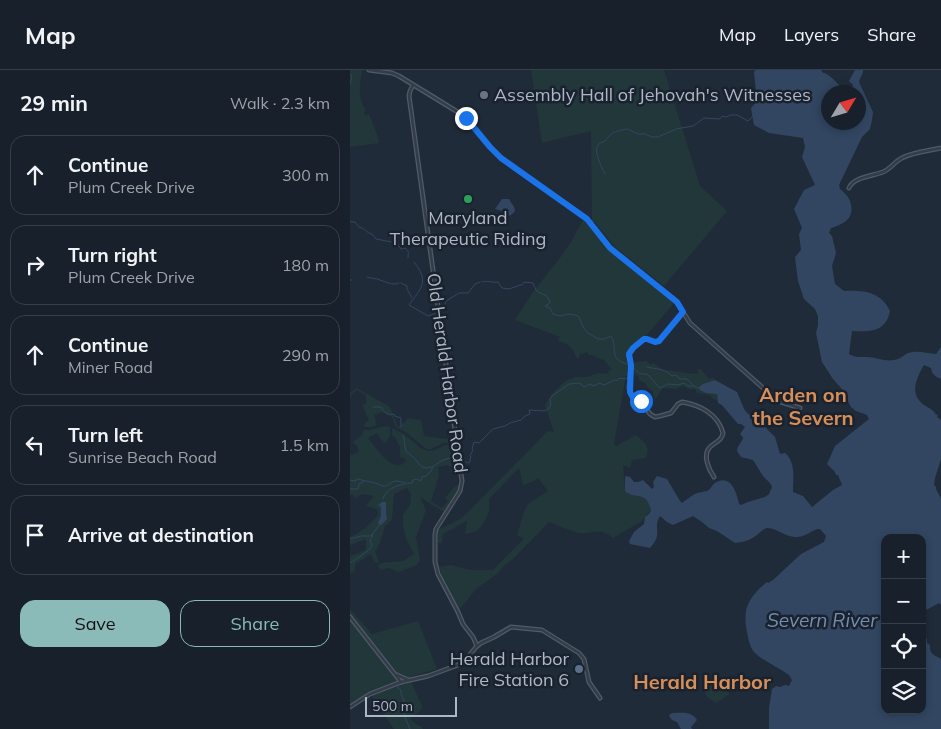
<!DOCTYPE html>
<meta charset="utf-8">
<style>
:root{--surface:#18202b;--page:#252d37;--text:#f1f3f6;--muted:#9fa3a9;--line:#363e47;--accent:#8bbbb9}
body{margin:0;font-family:Mulish,sans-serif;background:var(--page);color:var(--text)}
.controls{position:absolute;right:15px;bottom:15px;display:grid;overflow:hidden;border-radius:10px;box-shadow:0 2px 8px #0003}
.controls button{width:45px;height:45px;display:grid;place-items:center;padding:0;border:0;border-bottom:1px solid var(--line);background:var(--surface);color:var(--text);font:25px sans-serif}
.compass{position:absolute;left:471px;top:15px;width:45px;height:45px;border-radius:50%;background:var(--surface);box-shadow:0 2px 8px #0003;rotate:52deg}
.scale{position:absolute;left:15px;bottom:12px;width:92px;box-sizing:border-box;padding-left:5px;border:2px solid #aeb7c6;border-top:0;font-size:14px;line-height:18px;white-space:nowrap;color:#aeb7c6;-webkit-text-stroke:4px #19222e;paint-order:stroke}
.stop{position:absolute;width:15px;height:15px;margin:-11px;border:4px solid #1a73e8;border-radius:50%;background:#fff}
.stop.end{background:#1a73e8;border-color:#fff;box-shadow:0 1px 5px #0008}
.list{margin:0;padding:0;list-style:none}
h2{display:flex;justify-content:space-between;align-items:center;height:65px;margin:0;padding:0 20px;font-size:21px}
h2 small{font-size:16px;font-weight:400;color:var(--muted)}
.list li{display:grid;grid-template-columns:32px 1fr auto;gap:15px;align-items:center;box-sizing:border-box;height:80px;margin:0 10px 10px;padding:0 10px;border:1px solid var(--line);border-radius:15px}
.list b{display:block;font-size:19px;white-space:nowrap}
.list p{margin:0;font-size:16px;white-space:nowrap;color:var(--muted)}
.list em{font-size:16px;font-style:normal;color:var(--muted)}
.actions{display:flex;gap:10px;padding:15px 20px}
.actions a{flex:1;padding:11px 0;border:1px solid var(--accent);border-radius:15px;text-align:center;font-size:18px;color:var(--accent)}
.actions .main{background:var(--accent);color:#111}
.icon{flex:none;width:28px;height:28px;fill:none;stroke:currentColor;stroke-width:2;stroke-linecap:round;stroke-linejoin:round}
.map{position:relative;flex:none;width:591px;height:659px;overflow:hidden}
header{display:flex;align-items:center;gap:30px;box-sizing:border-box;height:70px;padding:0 25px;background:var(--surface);border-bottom:1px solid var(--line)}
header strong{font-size:24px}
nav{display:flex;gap:28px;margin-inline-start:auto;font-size:18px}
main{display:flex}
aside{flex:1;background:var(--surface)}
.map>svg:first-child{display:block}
.green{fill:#22373a}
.water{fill:#324661;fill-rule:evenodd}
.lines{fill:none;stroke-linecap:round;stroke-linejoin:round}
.stream{stroke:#324661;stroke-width:1}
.minor-casing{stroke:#515a67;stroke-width:5}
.minor{stroke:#333d49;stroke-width:2.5}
.route{stroke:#1a73e8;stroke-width:6}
.worship-dot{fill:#6b7280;stroke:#19222e;stroke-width:2}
.leisure-dot{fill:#2e9e5b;stroke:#19222e;stroke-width:2}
.service-dot{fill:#5c6f8a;stroke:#19222e;stroke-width:2}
.labels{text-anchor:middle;stroke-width:5;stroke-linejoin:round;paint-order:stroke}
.poi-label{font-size:18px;fill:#aeb7c6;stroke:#19222e;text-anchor:start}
.street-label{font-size:18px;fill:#aeb7c6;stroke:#19222e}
.water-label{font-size:19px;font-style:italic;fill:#748eb0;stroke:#19222e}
.quarter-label{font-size:20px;font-weight:bold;fill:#d88e57;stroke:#19222e}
</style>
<header>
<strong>Map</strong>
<nav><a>Map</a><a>Layers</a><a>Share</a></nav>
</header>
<main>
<aside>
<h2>29 min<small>Walk · 2.3 km</small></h2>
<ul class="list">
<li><svg class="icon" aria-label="ahead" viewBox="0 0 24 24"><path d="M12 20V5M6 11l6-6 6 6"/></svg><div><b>Continue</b><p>Plum Creek Drive</p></div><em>300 m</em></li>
<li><svg class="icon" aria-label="right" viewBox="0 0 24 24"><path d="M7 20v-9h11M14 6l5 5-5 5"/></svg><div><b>Turn right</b><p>Plum Creek Drive</p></div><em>180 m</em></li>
<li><svg class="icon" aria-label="ahead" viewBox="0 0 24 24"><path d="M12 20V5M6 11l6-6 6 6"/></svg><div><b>Continue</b><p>Miner Road</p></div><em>290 m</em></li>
<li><svg class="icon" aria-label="left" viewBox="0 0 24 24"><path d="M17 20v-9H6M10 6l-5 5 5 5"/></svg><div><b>Turn left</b><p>Sunrise Beach Road</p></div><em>1.5 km</em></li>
<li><svg class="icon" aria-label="arrive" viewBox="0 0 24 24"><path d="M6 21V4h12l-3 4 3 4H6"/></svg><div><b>Arrive at destination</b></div></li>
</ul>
<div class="actions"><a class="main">Save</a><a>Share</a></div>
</aside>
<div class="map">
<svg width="591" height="659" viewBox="0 0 591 659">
<rect width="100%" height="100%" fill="#202b39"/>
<g class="green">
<path d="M 0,0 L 12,0 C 10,14 7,29 16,40 L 14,42 L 16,46 L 19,44 L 28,67 L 29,73 L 0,77 Z"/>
<polygon points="181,0 314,0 350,116 377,141 314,216 265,177 245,152 242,152 241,61 192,73"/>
<path d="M 234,148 L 238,150 L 254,172 L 300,210 L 299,212 L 325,232 L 296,266 L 285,274 L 281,279 L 278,284 L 279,303 L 276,305 L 264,374 L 266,376 L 268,375 L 286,365 C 296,374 300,375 296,388 L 282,390 L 280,398 L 273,395 L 275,421 C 286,431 295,419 301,440 L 295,447 L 292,451 L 263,468 C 248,456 244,465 229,463 C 219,461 208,455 199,452 L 164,488 L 154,496 L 147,504 L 126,519 L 109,540 L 96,515 L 97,515 L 92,506 L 89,497 L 101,495 L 120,500 L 143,500 L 174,469 L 167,465 L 174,442 L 178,434 L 198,421 L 188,408 L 182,412 L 173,415 L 169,398 L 139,429 L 139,442 L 133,454 L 127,461 L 115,464 L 117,451 L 93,464 L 92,473 L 88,473 L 87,471 L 88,460 L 112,448 L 198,361 L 204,362 L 195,335 L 202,324 L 214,312 L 220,309 L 225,307 L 238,307 L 248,303 L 259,304 L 258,301 L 262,300 L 254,290 C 247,289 247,285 239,285 L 237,282 L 232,284 L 230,283 L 229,288 L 227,288 C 221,276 221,275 208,271 L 210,267 L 165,250 L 185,219 L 207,192 L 221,172 Z"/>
<path d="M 296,291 L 301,295 L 302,294 L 302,292 L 315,301 L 318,300 L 345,304 L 348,303 L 347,300 L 351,299 L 359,309 L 363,308 L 365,310 L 353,314 L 361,323 L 367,324 L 367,331 L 359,325 L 347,323 L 345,319 L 339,319 L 332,316 L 326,319 L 314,318 C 309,320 309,327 305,329 L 303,325 L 303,321 L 298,318 L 295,313 L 289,310 L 288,306 L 284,304 L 282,304 L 282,298 L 284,296 L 283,294 L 286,292 Z"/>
<polygon points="7,318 40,337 48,357 56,351 57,348 71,350 74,366 105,370 106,372 93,373 81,379 77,379 74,377 57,363 46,357 42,347 33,342 24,345 27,355 21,357 14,357 15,353 19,350 12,335 16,334 16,325 7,320 0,326 0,323"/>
<path d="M 35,356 L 40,357 L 40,366 L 35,373 L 30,368 L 27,363 L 18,368 C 26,377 43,406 56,391 L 54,388 L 50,387 L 50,377 L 44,366 L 42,366 L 42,358 L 54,364 L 72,379 L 78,381 L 85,380 L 95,375 L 106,376 L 110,401 L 107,400 L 103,403 L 101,401 L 101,397 L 97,395 L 88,397 L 89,406 L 81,431 L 92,438 L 98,431 L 95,428 L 105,416 L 110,416 L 94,442 L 70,427 L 76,440 L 66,467 L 70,491 L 65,496 L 48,502 L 39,498 L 30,500 L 28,496 L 30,493 L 53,491 L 64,484 L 56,468 L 53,455 L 53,445 L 60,435 L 61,424 L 57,418 L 44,424 L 42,450 L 35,456 L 30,473 L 25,482 L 29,492 L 26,493 L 24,491 L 21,484 L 6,493 L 4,502 L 0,503 L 0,486 L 9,483 L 16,480 L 16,469 L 0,475 L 0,467 C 12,462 19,455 28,445 L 27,439 L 16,436 L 24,426 L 12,424 L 6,428 L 3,425 L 0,425 L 0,384 L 2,385 L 9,382 L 7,376 L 3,372 L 12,365 L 13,360 L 21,360 Z"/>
<polygon points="0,539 22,564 68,551 87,599 59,607 73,638 60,649 69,656 70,655 73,659 44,659 19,622 0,634"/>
<polygon points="358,606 370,616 371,616 380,624 366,633 357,627 351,613"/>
</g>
<g class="water">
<path d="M 406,0 L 471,0 L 473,3 L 475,3 C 483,8 489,14 494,22 L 501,21 L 503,15 L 499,11 L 505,0 L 513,0 C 513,5 510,7 509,12 L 523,42 L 522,50 L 520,59 L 512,67 L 489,115 L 490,119 C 496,124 500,128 501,135 C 504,149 493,154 481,158 L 479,163 L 482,166 L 486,183 L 482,196 L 485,214 L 494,221 C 514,220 531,222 540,241 C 536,262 520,262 502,261 L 499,284 C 505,288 511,287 517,287 C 526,287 535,292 544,290 C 550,289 553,286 558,283 C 567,280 577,283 586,284 L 591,277 L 591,309 C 585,306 582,305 581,298 L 574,295 C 566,309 559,324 574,335 C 579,338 584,340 586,345 L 588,344 L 587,347 L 591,350 L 591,389 L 585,408 L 584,415 L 586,417 L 586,419 L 591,429 L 591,535 L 589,533 L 578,539 L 572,540 L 572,468 L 535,468 L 535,640 L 572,640 L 572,565 L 577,569 L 577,573 L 580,575 C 580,584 582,584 591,589 L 591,659 L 419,659 L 419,638 L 422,619 L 426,616 L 430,617 L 435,615 L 439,616 L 442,610 L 439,605 C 429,598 414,591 406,584 C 401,580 399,572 398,567 C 392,541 396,529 417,512 L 418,513 L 423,510 L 451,484 L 474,472 L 476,466 L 470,459 C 461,459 457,468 444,467 C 435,466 426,458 417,458 C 412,459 408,465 404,467 C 398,471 392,472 385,473 L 367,461 L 359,458 L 352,452 L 343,446 L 323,455 L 317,452 L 310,446 C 302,458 314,463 300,478 L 280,474 L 279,471 L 284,462 L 294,454 L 295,447 L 299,444 L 301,440 C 295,419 286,431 275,421 L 275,407 L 276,406 L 280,407 L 284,412 L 288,412 L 293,410 L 302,419 L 304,417 L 303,412 L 307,406 L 317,409 L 330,431 L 332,433 C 336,430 341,426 345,424 C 349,422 353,422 357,421 C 361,419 362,415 365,413 C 381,403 387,424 389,434 L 391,435 L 398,432 L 415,427 L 419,424 L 422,417 L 420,413 L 413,406 L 403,390 L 391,387 L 387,381 C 387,375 393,372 393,367 L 390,364 L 395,357 L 391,354 L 388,354 L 372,335 L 368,333 L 367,324 L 356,323 L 350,320 L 349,317 L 353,314 L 365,310 L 387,322 L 394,339 L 398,344 L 404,345 L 414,351 L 416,358 L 425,367 L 430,384 L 435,383 C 446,392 443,409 443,422 L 453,426 L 462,437 L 483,420 L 492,415 L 488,405 L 486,405 L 485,402 L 477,394 L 485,376 L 519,349 L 517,345 L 506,341 L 501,337 L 491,318 L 483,309 L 472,292 L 466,263 L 468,255 L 468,246 L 465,239 L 454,229 L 448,211 L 445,187 L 451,180 L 449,164 L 452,158 L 444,139 L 454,120 L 465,115 L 452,87 L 455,77 L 453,68 L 419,63 L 404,55 L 401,38 L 407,31 L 404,2 ZM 478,22 L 508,22 L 508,52 L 478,52 Z"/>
<path d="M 152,129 L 159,129 C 163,137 170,140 159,146 L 152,141 L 145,139 Z"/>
<polygon points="32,432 36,432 36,443 37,449 31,455 28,453 31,446 31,437 28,435"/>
<path d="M 323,643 C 333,643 341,641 347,650 L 341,657 L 342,659 L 331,659 L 327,652 L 322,650 L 319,646 L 320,644 Z"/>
</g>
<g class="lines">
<g class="stream">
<polyline points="0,4 2,6 0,14"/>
<polyline points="277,59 288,64 295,64 302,67 308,67 326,59 343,56 354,48 369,49 373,46 376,47 381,45 387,45 398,51 403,46"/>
<path d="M 255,104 C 252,98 242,79 249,74 C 251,72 254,72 256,70 C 258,67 261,63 265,62 C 269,60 272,61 276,59"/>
<path d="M 0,151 L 1,152 L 5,152 L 9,157 C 15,158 16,163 22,164 L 26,169 L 47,173 L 51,179 L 55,178 C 60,183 58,181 58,188"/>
<path d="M 64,192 C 80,212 71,218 59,235 L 78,246 L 87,243"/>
<path d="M 17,207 C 21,209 26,208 30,210 C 37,212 42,216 49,213"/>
<polyline points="0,210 2,210"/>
<path d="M 132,212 C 136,210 143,213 148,212 L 152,218 L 159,219 L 170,215 L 172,215 L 174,212 L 183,213 C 184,215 185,218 186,220 C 191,226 198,222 200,233 L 195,236 L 200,238 L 203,244 L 210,246 L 218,244 L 226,245 L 229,247 L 233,257 L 238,263 L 248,269 L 254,269 L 261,266 C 269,279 256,289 280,295"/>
<polyline points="51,213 57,216 57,219 62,228"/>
<polyline points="91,242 93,240 96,231 109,223 118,223 125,214 130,212"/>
<path d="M 282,296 C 286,301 289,305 296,304 L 298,305 L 310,318 L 318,314 L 328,315 L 334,313 L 338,316 L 344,316 L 351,319"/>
<path d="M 297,297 C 305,299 317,299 322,306 L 326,305 L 330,309 L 337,309 L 343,315"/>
<polyline points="277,305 279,300"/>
<path d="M 23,337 L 31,337 C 34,342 37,346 44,344 L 45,346 L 51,348 L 51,357"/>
<path d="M 53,365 C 55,369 54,376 56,381 C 58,383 60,384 62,386 C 70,392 69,401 81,397"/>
<polyline points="111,390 118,393 120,392 120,389 121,387 120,386 123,380 122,379 124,372 129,373 143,359 155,356 160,353 171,350 175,346 180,344 179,340 195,341 198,339 201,335 200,329 202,326 219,314 230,313 234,317 240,314 244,316 249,313 254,315 265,310 267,311 269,308 276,309 277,308"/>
<path d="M 0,410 L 5,411 L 8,409 C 14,411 19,411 24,413 C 28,413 32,417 36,416 C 40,415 41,411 47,411 C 53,412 56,414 62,413 L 63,410 L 67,409 L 71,411 L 72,407 L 76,406 L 82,400 L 82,397 L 93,390 L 104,387 L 108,389"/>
<polyline points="0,419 8,419 9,414 14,411"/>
<path d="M 33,429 C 35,420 47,415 55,414"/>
<polyline points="0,469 11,466 21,466 30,454"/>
<path d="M 0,493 C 7,488 17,483 22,476 L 20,470 L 23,466 L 22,464"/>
<polyline points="48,615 48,618 51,620 51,624 55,633 54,645 60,659"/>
</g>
<g class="minor-casing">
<g id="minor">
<polyline points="19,0 42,3 49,6 111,44 123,56 140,77 151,88 237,149 260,178 326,231 340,253 413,318 431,332 450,338"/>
<polyline points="63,15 60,21 59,26 112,411 110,421 86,459 85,465 85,492 88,504 108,542 113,554 123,567 127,576"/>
<path d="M 499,118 C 503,107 523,106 533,102 C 541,99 545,91 552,88 C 564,82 578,81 591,78"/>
<path d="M 333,242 L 309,271 L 305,272 L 297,269 L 294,269 L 286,275 L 280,282 L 279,286 L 281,295 L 279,318 L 280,323 L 282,326 L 291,331 L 300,344 L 305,347 L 310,346 L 321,343 L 328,334 L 332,332 C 350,335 368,344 373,363 C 372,371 365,372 360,377 C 352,385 359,400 364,407"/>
<polyline points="0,547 51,612"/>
<polyline points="47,605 58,610"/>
<polyline points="0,637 20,624 51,612 78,606 108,595 118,587 126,577 131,573 144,567 161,557 192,560 229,583 234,589 239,612 250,628"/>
</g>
</g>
<use href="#minor" class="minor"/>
</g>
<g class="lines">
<polyline class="route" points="116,48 140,77 151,88 237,149 260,178 327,232 333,242 309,271 305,272 297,269 294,269 283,278 279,284 281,295 280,322 282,326 291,331"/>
</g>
<circle class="worship-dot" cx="134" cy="25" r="5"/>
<circle class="leisure-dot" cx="118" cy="129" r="5"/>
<circle class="service-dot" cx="229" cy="599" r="5"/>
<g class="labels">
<g class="poi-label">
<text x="144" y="31">Assembly Hall of Jehovah's Witnesses</text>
<text x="118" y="154" text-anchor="middle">Maryland<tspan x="118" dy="21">Therapeutic Riding</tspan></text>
<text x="219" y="595" text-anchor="end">Herald Harbor<tspan x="219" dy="21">Fire Station 6</tspan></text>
</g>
<g class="street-label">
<text transform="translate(97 303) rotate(82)" y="6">Old Herald Harbor Road</text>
</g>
<g class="water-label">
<text x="472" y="557">Severn River</text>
</g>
<g class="quarter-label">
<text x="453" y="332">Arden on<tspan x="453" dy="23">the Severn</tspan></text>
<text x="352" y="619">Herald Harbor</text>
</g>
</g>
</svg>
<div class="controls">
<button>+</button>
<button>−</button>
<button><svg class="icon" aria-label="locate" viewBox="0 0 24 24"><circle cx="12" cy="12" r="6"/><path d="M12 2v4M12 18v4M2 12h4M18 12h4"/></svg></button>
<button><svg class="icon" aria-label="layers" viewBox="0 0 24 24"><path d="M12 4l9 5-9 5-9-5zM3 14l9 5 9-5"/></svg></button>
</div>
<svg class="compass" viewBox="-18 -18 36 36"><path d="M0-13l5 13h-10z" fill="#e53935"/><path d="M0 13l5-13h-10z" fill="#9fa3a9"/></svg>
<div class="scale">500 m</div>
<div class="stop" style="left:291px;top:331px"></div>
<div class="stop end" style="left:116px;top:48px"></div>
</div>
</main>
